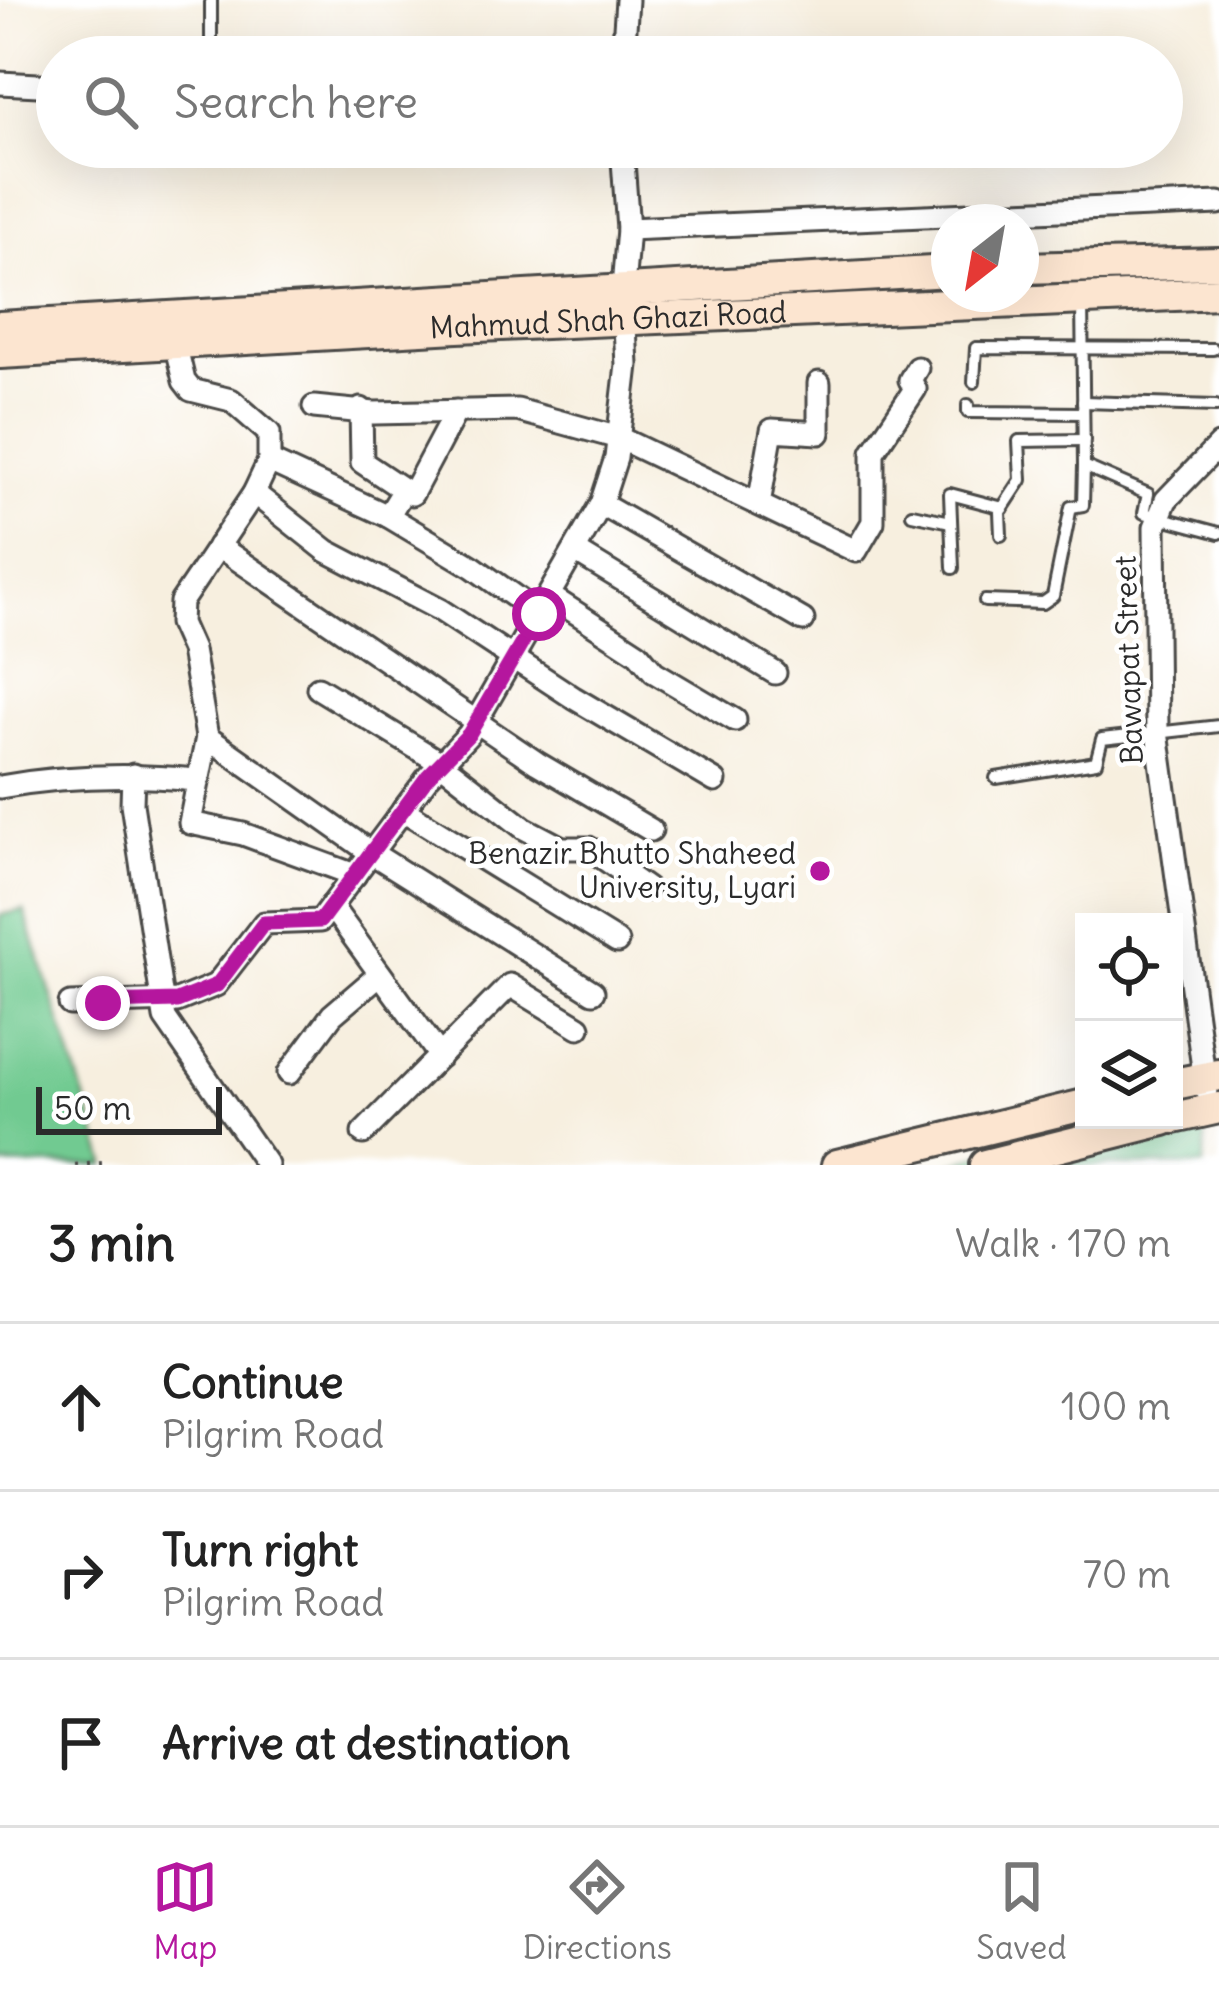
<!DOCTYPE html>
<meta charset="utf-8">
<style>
:root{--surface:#fff;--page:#f6f6f6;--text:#222;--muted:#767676;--line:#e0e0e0;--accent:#b5179e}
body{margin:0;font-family:Delius,sans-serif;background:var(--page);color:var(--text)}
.controls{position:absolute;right:36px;bottom:36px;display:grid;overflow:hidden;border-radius:0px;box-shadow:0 12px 48px #0002}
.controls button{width:108px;height:108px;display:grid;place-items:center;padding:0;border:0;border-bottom:3px solid var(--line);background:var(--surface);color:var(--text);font:60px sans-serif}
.compass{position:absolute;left:931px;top:204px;width:108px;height:108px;border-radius:50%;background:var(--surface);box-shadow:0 12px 48px #0002;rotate:211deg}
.scale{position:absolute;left:36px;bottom:30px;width:186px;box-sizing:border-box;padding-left:12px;border:6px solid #2b2b2b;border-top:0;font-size:33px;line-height:42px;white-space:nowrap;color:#2b2b2b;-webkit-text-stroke:9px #fff;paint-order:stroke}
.stop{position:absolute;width:36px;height:36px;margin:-27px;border:9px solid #b5179e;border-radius:50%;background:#fff}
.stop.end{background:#b5179e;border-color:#fff;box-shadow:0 3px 12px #0008}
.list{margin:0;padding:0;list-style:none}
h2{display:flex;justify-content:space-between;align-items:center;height:156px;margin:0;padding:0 48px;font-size:51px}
h2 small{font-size:39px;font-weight:400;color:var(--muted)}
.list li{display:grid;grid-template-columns:78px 1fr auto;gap:36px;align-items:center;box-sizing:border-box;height:168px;padding:0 48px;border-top:3px solid var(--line)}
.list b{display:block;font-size:45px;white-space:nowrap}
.list p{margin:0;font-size:39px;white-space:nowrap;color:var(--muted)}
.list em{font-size:39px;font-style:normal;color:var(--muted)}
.icon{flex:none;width:66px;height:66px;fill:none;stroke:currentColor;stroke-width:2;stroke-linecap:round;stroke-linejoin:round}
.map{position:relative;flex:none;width:1219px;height:1165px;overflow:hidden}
.search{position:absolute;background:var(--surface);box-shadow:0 12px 48px #0002;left:36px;right:36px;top:36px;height:132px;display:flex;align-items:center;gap:30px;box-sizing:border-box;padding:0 42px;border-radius:66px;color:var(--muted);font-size:45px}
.sheet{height:660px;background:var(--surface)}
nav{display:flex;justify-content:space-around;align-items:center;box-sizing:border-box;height:168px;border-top:3px solid var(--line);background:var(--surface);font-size:33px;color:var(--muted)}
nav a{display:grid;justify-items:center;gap:6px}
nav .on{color:var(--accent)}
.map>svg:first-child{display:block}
.green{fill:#71ca91;stroke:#4e7a5e;stroke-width:3}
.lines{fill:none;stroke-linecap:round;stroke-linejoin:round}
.lane-casing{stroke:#4a4846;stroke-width:16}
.street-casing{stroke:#4a4846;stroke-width:27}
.secondary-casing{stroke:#4a4846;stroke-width:36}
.path{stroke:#4a4846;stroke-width:4.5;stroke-dasharray:3 9;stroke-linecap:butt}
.lane{stroke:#fff;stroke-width:10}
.street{stroke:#fff;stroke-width:21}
.secondary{stroke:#fce5d0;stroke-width:30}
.route{stroke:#b5179e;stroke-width:15}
.poi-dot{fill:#b5179e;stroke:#fff;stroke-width:4.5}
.labels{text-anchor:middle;stroke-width:9;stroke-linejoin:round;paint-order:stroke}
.street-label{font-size:30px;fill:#2b2b2b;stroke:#fff}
.poi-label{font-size:30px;fill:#2b2b2b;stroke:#fff;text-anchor:end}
</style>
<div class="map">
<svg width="1219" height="1165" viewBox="0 0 1219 1165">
<rect width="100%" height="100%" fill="#fff"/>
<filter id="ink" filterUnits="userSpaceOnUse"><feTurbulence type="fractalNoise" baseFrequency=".00833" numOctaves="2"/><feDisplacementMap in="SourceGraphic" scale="24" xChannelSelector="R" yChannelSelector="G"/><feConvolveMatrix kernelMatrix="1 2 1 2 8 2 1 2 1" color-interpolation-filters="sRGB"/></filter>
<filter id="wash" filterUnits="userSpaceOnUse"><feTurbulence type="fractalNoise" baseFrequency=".004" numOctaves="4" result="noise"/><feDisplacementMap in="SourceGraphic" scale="48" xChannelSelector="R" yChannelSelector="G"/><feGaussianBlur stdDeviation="2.7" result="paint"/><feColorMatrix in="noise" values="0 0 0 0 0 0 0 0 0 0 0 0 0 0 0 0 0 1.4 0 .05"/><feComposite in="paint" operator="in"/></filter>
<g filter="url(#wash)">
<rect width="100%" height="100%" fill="#f7efdf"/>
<g class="green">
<polygon points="24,910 106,1163 106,1165 0,1165 0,915"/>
<polygon points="1208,1083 1204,1165 948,1165 1090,1120 1174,1120 1174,1094"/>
</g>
</g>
<g filter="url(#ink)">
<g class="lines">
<g class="lane-casing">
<g id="lane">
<polyline points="211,57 211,0"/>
<polyline points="1082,302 1084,466 1148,494 1144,513 1219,533"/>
<polyline points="974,382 976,348 1213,349"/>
<polyline points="1083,402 1216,406"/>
<polyline points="968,405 968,412 1083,413"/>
<polyline points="912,514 951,522"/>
<polyline points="1001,535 1000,512 1021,480 1019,441 1084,440"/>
<polyline points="953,568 950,494 1003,508"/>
<polyline points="985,601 1043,603 1053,596 1071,507 1083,505 1084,466"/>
<polyline points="996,778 1096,762 1102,739 1219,726"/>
</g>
</g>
<g class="street-casing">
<g id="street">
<polyline points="623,57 627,0"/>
<polyline points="0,83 57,86"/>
<polyline points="628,229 1219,203"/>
<polyline points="175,343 184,381 191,390 231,400 269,433 269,461 254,493 181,602 180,623 192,650 207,737 370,852 593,992"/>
<polyline points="314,407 374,413 517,410 619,438 856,551 873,522 873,452 915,389 910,380 917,368"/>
<polyline points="361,409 362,462 404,490"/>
<polyline points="456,411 412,494 404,490 388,516 473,567 539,614"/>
<polyline points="269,461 388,516"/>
<polyline points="254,493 327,551 440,610 574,698 715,781"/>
<polyline points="601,504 803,620"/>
<polyline points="759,504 772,430 819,433 819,383"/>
<polyline points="218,546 537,763 651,830"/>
<polyline points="575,551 775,673"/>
<polyline points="550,596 638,653 654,672 735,720"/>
<polyline points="318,688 441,763 524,828 562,848 589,848 647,889"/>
<polyline points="207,737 190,823 243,834 355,875"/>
<polyline points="133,775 132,804 165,1018 267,1165"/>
<path d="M 0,787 C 66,775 130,774 197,780"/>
<polyline points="403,810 617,942"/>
<polyline points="331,906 440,1056"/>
<polyline points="70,1004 177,1001 216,985 264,923 320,921 428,777 469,734 601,504 616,458 627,365 623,288 628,229 622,147"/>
<polyline points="289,1073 332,1015 380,974"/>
<polyline points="1206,1090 1157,732 1155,527 1166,500 1219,445"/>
<polyline points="363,1133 510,985 579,1027"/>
</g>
</g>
<g class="secondary-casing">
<g id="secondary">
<polyline points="1021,268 1219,263"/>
<polyline points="0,327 949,271"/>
<path id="s1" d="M 0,353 L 457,327 L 1219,293"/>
<polyline points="1174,1084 1219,1075"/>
<polyline points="1174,1118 1219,1108"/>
<polyline points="837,1165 1084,1105"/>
<polyline points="985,1165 1164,1120"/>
</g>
</g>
<polyline class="path" points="75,1165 106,1163"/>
<use href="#lane" class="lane"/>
<use href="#street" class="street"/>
<use href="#secondary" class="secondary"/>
</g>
</g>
<g class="lines" filter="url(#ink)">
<polyline class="route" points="103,1003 177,1001 217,985 264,923 320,921 428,776 469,734 539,614"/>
</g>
<circle class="poi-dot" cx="820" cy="871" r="12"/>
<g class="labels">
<g class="street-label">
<text dy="10" stroke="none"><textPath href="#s1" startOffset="609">Mahmud Shah Ghazi Road</textPath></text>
<text transform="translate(1129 660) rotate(-92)" y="10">Bawapat Street</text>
</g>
<g class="poi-label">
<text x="796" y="864">Benazir Bhutto Shaheed<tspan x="796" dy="34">University, Lyari</tspan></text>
</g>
</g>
</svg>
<div class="controls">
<button><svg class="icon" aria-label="locate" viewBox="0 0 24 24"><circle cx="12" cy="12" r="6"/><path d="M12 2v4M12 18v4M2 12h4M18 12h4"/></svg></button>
<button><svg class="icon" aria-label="layers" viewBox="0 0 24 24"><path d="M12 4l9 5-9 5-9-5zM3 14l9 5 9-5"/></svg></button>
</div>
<svg class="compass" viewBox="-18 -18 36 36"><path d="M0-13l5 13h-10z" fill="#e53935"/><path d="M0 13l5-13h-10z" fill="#767676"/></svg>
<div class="scale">50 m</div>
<div class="stop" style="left:539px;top:614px"></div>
<div class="stop end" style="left:103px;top:1003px"></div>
<div class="search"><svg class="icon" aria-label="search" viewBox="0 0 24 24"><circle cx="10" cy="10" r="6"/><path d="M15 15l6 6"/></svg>Search here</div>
</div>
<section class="sheet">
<h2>3 min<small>Walk · 170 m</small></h2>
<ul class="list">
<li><svg class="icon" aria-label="ahead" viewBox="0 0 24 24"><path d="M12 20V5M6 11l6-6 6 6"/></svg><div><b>Continue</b><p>Pilgrim Road</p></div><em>100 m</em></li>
<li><svg class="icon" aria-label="right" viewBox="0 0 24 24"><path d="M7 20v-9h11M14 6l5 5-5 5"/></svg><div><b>Turn right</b><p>Pilgrim Road</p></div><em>70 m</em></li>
<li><svg class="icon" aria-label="arrive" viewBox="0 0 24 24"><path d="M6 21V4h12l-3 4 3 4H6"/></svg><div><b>Arrive at destination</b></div></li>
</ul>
</section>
<nav>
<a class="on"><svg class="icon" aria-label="map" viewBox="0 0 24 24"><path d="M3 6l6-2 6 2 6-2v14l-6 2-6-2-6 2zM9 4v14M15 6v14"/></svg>Map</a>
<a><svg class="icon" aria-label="directions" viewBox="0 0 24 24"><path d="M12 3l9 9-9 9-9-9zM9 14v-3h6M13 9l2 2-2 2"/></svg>Directions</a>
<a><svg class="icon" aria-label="saved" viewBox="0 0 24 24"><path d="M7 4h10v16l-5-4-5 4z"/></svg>Saved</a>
</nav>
